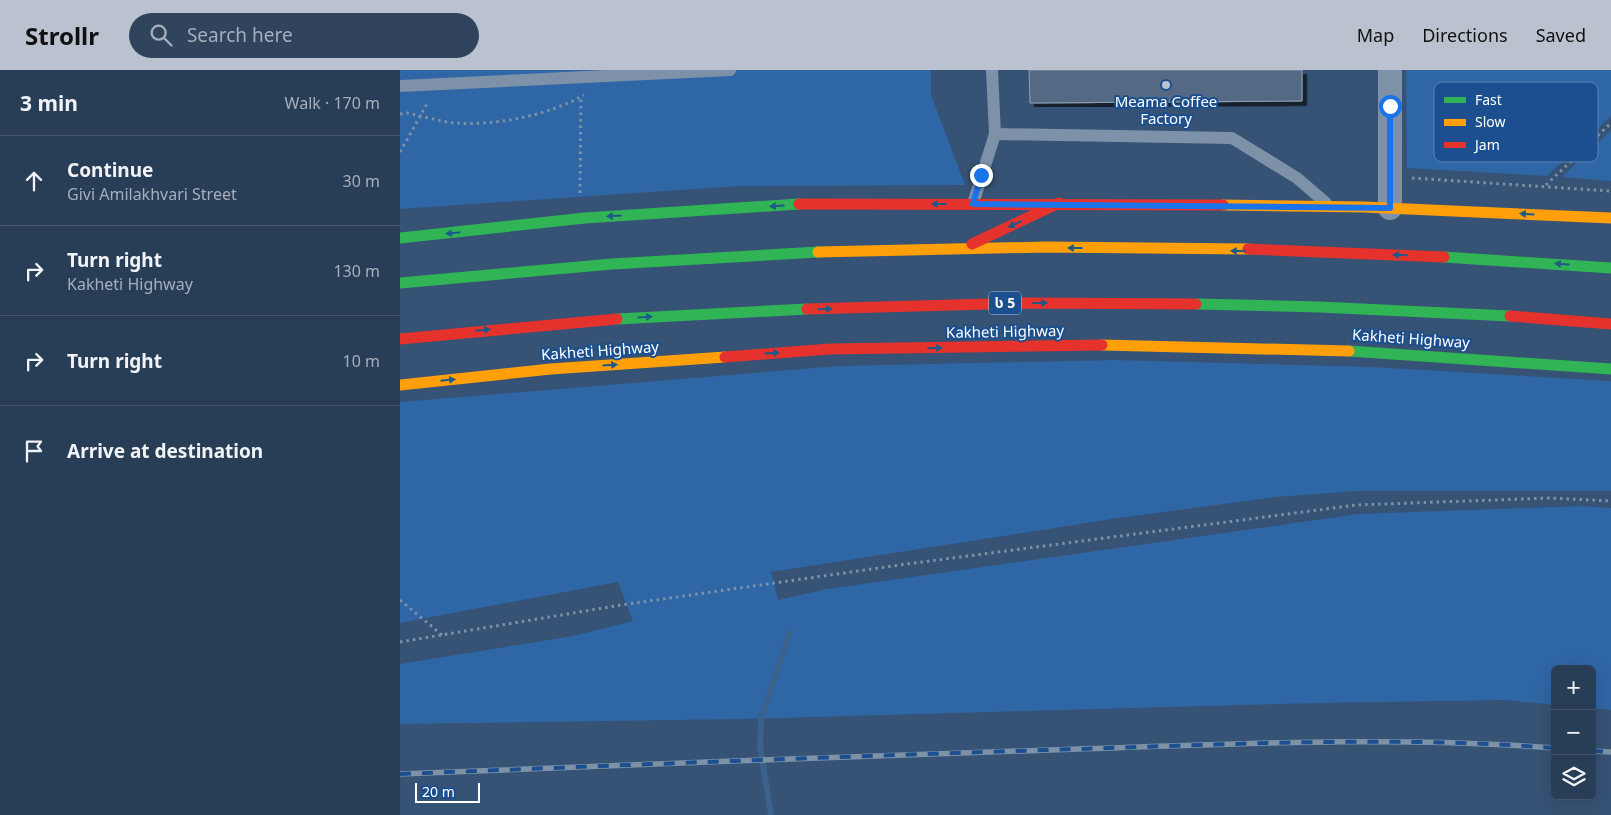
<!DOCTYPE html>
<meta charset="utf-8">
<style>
:root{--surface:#283e57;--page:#30455d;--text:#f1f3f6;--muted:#a5aeba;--line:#44576d;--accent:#b9c2ce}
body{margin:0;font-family:"Noto Sans","Noto Sans Georgian",sans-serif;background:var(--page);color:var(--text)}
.controls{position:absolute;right:15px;bottom:15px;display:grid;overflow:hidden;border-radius:8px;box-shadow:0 5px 20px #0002}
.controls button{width:45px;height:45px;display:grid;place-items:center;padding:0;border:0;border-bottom:1px solid var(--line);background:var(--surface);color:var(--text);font:25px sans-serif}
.scale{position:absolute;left:15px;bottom:12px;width:65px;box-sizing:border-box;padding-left:5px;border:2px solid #fff;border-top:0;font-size:14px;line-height:18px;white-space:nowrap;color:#fff;-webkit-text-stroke:4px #1b4f8f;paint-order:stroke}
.stop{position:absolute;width:15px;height:15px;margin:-11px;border:4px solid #1a73e8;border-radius:50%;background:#fff}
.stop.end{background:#1a73e8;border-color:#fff;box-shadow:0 1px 5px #0008}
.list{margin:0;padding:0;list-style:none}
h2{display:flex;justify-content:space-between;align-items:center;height:65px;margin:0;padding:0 20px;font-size:21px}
h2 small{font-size:16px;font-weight:400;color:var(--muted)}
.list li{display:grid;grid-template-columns:32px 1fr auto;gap:15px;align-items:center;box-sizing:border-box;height:90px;padding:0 20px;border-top:1px solid var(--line)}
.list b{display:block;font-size:19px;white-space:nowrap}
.list p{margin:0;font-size:16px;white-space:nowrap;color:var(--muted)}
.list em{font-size:16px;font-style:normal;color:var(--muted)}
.icon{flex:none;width:28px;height:28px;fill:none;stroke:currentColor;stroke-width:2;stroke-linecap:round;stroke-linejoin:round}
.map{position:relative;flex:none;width:1211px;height:745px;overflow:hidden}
header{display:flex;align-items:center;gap:30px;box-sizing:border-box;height:70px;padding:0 25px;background:var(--accent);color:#111}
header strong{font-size:24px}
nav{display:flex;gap:28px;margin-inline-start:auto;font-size:18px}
.search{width:350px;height:45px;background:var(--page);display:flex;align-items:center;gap:12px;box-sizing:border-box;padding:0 18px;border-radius:28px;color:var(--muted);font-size:19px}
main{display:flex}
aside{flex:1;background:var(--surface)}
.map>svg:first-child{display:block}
.green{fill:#2f66a5}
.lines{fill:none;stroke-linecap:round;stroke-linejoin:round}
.stream{stroke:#3b618d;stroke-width:6}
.building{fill:#526984;stroke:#92a2b6;filter:url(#shadow)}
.path{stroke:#7d92a8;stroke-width:3;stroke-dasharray:2.5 4;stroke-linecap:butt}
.lane{stroke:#7d92a8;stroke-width:12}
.street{stroke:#7d92a8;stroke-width:24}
.fast{stroke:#30b455;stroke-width:11}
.slow{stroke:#ff9f0a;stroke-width:11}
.jam{stroke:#e5322d;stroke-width:11}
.rail-casing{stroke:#7e92a7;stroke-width:5.5}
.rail{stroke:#1b4f8f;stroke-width:4;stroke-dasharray:11;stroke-linecap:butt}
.oneway{fill:#1d5989}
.route{stroke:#1a73e8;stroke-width:6}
.poi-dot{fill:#b9c2ce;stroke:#1b4f8f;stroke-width:2}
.labels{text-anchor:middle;stroke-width:4;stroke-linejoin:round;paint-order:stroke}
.shield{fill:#1b4f8f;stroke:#bbcadd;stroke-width:1}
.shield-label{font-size:14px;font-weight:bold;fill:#fff}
.poi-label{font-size:15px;fill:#fff;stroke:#1b4f8f}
.street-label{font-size:15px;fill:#fff;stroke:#1b4f8f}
.key{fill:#1b4f8f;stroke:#5f84b1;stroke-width:1}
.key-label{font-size:14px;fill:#fff}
</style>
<header>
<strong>Strollr</strong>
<div class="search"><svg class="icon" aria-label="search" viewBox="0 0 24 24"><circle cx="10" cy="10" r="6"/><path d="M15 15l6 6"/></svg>Search here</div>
<nav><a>Map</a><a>Directions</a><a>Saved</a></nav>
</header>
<main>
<aside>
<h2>3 min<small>Walk · 170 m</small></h2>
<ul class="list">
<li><svg class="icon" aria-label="ahead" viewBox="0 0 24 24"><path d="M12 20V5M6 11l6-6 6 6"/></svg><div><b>Continue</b><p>Givi Amilakhvari Street</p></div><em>30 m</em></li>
<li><svg class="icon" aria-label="right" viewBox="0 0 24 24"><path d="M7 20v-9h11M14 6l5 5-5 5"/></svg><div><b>Turn right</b><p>Kakheti Highway</p></div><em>130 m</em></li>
<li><svg class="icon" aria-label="right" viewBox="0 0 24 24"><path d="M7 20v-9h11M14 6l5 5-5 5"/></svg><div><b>Turn right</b></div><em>10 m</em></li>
<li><svg class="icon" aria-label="arrive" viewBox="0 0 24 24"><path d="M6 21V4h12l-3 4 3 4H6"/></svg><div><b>Arrive at destination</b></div></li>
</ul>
</aside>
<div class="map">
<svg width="1211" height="745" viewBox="0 0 1211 745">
<defs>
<filter id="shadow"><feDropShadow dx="4.5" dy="4.5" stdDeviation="0" flood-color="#0009"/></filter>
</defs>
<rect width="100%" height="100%" fill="#365274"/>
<g class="green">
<polygon points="0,0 531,0 531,25 565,115 339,116 0,139"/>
<polygon points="1006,0 1211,0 1211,46 1147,106 1007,98"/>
<polygon points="1211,60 1211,111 1162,107"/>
<polygon points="715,290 973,297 1211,311 1211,421 958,421 875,427 719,448 371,502 378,530 427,519 958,444 1184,436 1211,438 1211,640 1192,638 1192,599 1155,599 1155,635 1107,630 918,633 340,649 0,654 0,594 173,566 233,551 218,512 0,553 0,332 439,296"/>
</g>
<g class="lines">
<polyline class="stream" points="371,745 360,676 361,649 390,562"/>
</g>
<polygon class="building" points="629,0 902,0 902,31 630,33"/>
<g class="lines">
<g class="path">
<path d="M 0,44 L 7,43 C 23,46 40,52 56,53 C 95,56 150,45 184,25"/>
<polyline points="0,82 28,32"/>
<polyline points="1012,108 1210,121"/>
<polyline points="1146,115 1211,53"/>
<polyline points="180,123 181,26"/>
<polyline points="0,530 42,565"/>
<polyline points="0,572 221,535 507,494 956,435 1150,428 1211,431"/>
</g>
<g class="lane">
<polyline points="592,0 595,64"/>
<polyline points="0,16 330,0"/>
<polyline points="573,134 595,64 832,68 897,108 926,133"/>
</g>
<polyline class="street" points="990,0 990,138"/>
<g class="fast">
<polyline points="0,168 185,148 399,134"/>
<polyline points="1044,187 1211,198"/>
<polyline points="0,213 212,194 418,182"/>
<polyline points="796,234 919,237 1110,246"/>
<polyline points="217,249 407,239"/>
<polyline points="949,281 1211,299"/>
</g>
<g class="slow">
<polyline points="823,135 963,137 1211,148"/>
<polyline points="418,182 646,177 848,179"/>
<polyline points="702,275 949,281"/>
<polyline points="0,315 151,299 325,287"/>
</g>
<g class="jam">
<polyline points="399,134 823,135"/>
<polyline points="572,174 659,133"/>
<polyline points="848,179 1044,187"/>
<polyline points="407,239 627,233 796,234"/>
<polyline points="1110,246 1211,254"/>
<polyline points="0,269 217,249"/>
<polyline points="325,287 430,279 702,275"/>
</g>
<g class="rail-casing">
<g id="rail">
<polyline points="1192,681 1211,682"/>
<path d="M 0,704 C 226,695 453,686 679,679 C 836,674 998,666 1155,678"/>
</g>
</g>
<use href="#rail" class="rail"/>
</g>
<defs><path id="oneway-solid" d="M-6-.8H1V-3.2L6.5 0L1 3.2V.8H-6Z" transform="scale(1.25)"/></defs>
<g class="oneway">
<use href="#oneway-solid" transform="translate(539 134) rotate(180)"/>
<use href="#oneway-solid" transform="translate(377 136) rotate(176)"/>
<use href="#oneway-solid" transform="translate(1127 144) rotate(-177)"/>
<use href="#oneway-solid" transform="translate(214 146) rotate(176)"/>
<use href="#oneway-solid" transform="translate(615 154) rotate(155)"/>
<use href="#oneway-solid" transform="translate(53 163) rotate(174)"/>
<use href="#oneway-solid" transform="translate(675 178) rotate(180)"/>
<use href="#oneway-solid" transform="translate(838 181) rotate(-179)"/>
<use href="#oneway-solid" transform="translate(1000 185) rotate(-178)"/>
<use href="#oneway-solid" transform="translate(1162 194) rotate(-176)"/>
<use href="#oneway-solid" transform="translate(640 233)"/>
<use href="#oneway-solid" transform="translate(425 239) rotate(-2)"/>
<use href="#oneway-solid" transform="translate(245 247) rotate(-3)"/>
<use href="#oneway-solid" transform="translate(83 260) rotate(-5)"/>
<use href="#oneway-solid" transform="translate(535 278) rotate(-1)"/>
<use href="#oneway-solid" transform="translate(372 283) rotate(-4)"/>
<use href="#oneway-solid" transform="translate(210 295) rotate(-4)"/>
<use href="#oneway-solid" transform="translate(48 310) rotate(-6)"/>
</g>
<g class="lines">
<polyline class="route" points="581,105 573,134 990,138 990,36"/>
</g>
<circle class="poi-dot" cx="766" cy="15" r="5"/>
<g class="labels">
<rect class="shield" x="589" y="221.5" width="32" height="23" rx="4"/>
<g class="shield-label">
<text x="605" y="238">ს 5</text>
</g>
<g class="poi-label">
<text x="766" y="37">Meama Coffee<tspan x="766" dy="17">Factory</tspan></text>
</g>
<g class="street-label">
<text transform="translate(605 262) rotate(-1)" y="5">Kakheti Highway</text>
<text transform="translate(1011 269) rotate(4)" y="5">Kakheti Highway</text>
<text transform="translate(200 281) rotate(-4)" y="5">Kakheti Highway</text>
</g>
</g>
<rect x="1034" y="12" width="164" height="80" rx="8" class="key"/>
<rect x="1044" y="27" width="22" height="6" fill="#30b455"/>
<rect x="1044" y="49" width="22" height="7" fill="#ff9f0a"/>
<rect x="1044" y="72" width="22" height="6" fill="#e5322d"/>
<g class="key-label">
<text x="1075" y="35">Fast</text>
<text x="1075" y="57">Slow</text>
<text x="1075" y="80">Jam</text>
</g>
</svg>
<div class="controls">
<button>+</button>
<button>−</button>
<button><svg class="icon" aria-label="layers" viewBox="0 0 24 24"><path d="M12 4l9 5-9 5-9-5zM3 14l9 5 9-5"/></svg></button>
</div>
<div class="scale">20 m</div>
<div class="stop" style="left:990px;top:36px"></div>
<div class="stop end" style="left:581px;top:105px"></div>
</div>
</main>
